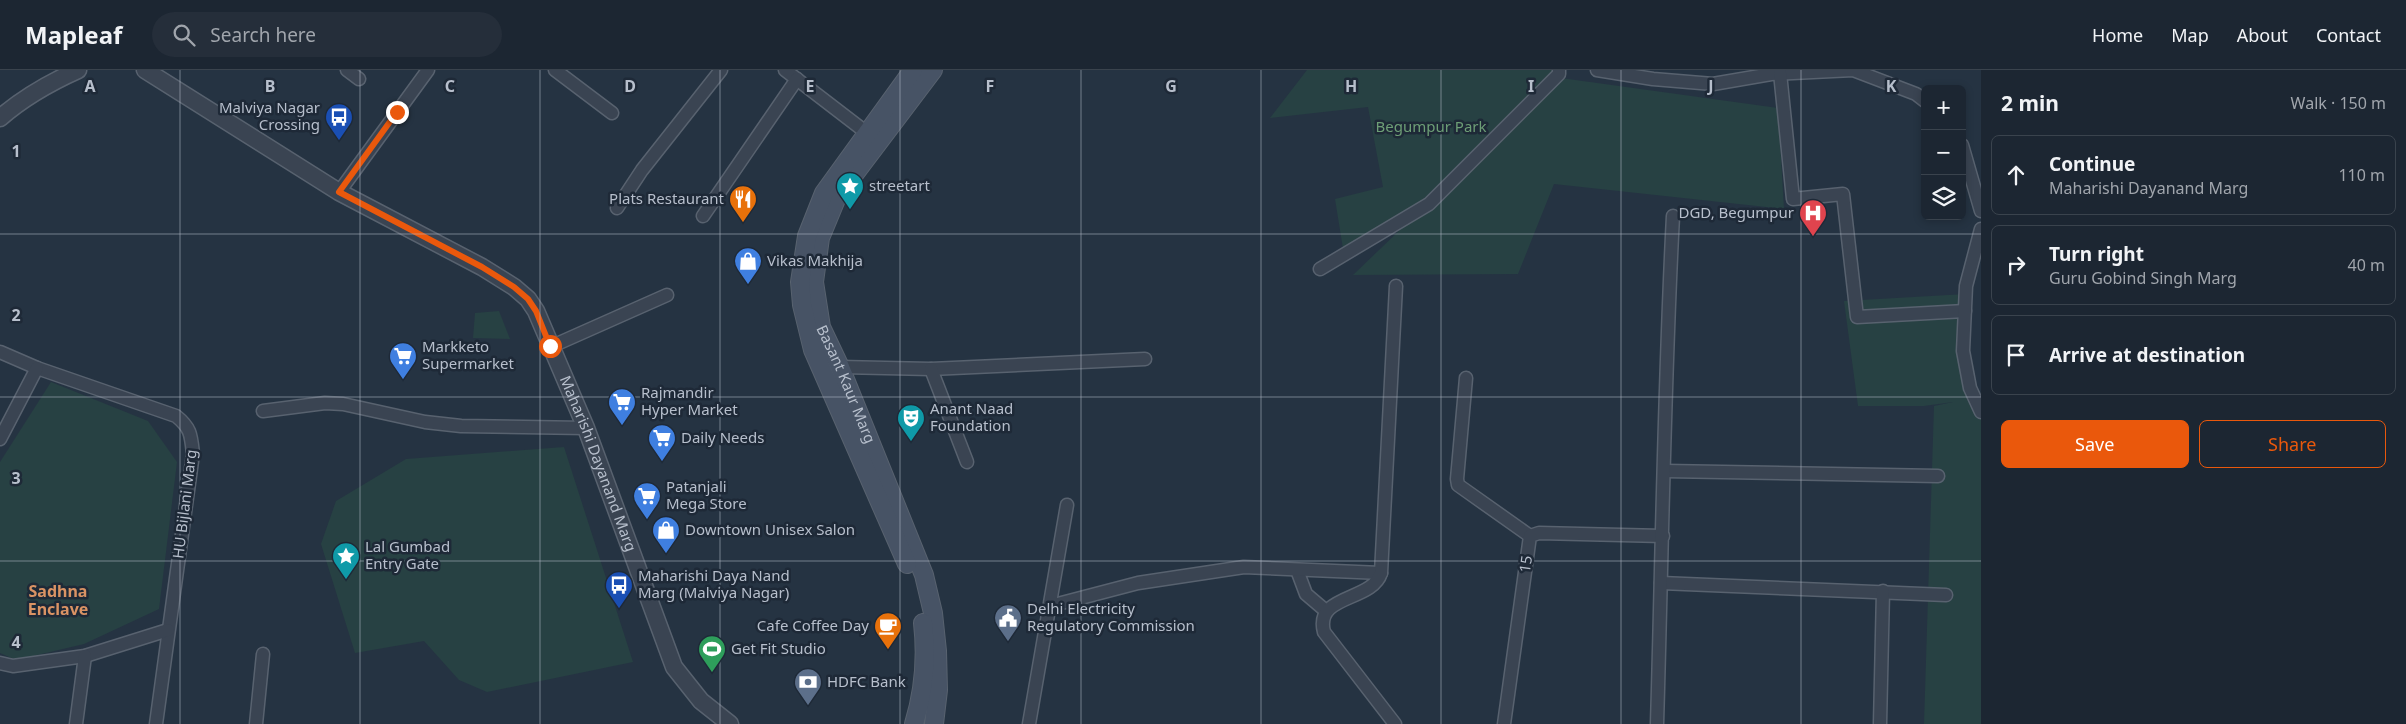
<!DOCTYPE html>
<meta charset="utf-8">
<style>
:root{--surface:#1c2632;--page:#252e3a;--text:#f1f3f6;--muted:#a0a5ac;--line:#3a434d;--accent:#ea580c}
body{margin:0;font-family:"Noto Sans",sans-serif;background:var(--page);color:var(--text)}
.controls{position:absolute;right:15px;top:15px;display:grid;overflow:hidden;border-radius:8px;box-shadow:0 2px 8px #0003}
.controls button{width:45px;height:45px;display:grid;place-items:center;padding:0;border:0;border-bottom:1px solid var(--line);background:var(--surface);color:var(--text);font:25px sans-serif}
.stop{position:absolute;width:15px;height:15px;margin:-11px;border:4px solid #ea580c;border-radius:50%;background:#fff}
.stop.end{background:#ea580c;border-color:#fff;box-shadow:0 1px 5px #0008}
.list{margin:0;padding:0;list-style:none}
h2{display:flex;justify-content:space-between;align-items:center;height:65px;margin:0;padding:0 20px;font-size:21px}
h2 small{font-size:16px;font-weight:400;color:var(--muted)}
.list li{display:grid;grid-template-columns:32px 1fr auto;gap:15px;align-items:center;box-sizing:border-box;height:80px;margin:0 10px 10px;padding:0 10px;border:1px solid var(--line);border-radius:8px}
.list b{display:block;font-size:19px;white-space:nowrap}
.list p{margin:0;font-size:16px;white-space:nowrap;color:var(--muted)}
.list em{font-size:16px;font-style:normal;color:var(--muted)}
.actions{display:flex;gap:10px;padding:15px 20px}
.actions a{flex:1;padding:11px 0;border:1px solid var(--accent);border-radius:8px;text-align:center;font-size:18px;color:var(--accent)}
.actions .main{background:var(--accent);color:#fff}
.icon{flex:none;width:28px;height:28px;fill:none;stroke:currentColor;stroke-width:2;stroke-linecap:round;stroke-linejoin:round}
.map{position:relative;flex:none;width:1981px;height:654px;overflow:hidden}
header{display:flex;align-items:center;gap:30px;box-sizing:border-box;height:70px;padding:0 25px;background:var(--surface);border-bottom:1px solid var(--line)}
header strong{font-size:24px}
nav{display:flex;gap:28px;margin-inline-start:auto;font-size:18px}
.search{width:350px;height:45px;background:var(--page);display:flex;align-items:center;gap:12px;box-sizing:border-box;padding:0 18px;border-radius:28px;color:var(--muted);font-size:19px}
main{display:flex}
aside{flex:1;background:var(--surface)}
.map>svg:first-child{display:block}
.green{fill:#274143}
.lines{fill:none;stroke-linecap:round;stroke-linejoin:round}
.minor-casing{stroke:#58626f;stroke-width:15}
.tertiary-casing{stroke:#58626f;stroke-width:19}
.secondary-casing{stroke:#58626f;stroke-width:20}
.minor{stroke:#3a4452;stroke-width:12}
.tertiary{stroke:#3a4452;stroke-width:16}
.secondary{stroke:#475365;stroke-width:18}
.route{stroke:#ea580c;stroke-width:6}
.grid{fill:none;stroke:#b7bfcc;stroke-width:1;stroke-opacity:0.55}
.labels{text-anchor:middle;stroke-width:5;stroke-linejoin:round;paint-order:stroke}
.poi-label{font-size:15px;fill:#b7bfcc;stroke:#1e2937;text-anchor:start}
.park-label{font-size:15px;fill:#6d9e76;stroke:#1e2937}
.street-label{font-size:15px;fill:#b7bfcc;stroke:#1e2937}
.neighbourhood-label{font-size:16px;font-weight:bold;fill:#da9364;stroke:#1e2937}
.grid-label{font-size:16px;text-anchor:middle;font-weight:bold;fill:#b7bfcc;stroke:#1e2937;stroke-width:5;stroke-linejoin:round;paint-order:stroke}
</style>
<header>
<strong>Mapleaf</strong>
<div class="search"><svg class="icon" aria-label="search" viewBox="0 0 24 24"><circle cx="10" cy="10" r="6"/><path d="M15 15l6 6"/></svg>Search here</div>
<nav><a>Home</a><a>Map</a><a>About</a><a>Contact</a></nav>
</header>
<main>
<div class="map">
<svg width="1981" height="654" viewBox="0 0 1981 654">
<rect width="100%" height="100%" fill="#253342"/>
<g class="green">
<polygon points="1307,0 1556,0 1561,8 1778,38 1784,139 1554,114 1518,204 1353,205 1404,156 1345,191 1335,129 1383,117 1368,37 1270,48"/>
<polygon points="1966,224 1963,281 1981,340 1981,654 1924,654 1934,336 1953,332 1924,336 1858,336 1844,231"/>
<polygon points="499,241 510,269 473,268 475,243"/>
<polygon points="51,312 148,351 177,392 159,539 84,574 16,590 0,583 0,392"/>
<polygon points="564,377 633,592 487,622 459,610 424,571 355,583 321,474 336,431 406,389"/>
</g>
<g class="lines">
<g class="minor-casing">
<g id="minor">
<polyline points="347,0 359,9"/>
<polyline points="555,0 612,43"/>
<polyline points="785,0 867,63"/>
<polyline points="1597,0 1653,9 1713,14 1771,4 1853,0 1916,24 1925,31"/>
<polyline points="1780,3 1793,129 1843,124 1857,247 1965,241"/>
<polyline points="1962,75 1981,141"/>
<polyline points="339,122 428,0"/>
<polyline points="617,138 642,100 721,0"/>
<polyline points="703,146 797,9"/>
<polyline points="1981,159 1966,216 1963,281 1970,318 1981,342"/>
<polyline points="1320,199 1429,134 1559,4 1559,0"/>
<polyline points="550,277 667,225"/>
<path d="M 0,282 L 37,298 L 176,346 C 191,358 191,365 193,384 L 156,654"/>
<polyline points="840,297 931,299 1145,289"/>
<polyline points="931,299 967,392"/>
<polyline points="1466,308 1457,409 1458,415 1530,466"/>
<polyline points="263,341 325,333 343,334 425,352 461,356 586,358"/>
<polyline points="0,369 37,298"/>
<polyline points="1665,401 1938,406"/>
<polyline points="1297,500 1306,524 1326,541"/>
<polyline points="1661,513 1946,525"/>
<polyline points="1050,536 1138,513 1244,497 1381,503"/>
<polyline points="0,593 13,596 85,586 168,560"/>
<polyline points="76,654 85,586"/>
<polyline points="256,654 263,584"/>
<polyline points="1029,654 1067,435"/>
<path d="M 1395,654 L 1324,562 C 1314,524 1372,532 1381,503 L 1396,216"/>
<polyline points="1504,654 1530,466 1539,463 1663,466"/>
<path d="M 1657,654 C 1662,485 1664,315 1673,146"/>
<polyline points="1880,654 1883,521"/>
</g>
</g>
<g class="tertiary-casing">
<g id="tertiary">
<path id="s1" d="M 145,0 L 339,122 L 482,197 L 514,217 L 528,229 L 536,241 L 586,358 L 674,597 L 701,631 L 730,654"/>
<path d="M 0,48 C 24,27 49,13 78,0"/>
</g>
</g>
<g class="secondary-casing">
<g id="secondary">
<path id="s2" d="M 933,0 L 837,127 L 820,168 L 814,212 L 821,257 L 840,297 L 924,505 L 933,543 L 937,581 L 938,620 L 934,654"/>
<polyline points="907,494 813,280 802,235 800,212 807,166 824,123 913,0"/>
<path d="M 914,654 C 924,621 927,588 923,553"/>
</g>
</g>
<use href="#minor" class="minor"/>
<use href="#tertiary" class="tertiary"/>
<use href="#secondary" class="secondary"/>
</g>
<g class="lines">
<polyline class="route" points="397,42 339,122 482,197 514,217 528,229 536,241 550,276"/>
</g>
<path class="grid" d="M 180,0 L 180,654M 360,0 L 360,654M 540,0 L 540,654M 720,0 L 720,654M 900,0 L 900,654M 1081,0 L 1081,654M 1261,0 L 1261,654M 1441,0 L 1441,654M 1621,0 L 1621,654M 1801,0 L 1801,654M 0,164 L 1981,164M 0,327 L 1981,327M 0,491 L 1981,491"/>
<defs>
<g id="bus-pin" transform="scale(1.4375)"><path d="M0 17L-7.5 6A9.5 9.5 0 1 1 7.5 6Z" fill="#1a4fb4" stroke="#1e2937"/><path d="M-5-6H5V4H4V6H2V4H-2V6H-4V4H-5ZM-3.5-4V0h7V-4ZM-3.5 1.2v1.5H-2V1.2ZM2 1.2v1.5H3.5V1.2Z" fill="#fff"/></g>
<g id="sight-pin" transform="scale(1.4375)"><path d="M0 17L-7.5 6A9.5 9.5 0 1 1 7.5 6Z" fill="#0f9aa8" stroke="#1e2937"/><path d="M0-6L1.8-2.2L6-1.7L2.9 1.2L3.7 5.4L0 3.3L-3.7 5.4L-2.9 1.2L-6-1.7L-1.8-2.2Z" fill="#fff"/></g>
<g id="restaurant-pin" transform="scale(1.4375)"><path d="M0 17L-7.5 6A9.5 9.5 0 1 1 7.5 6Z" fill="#e8710a" stroke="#1e2937"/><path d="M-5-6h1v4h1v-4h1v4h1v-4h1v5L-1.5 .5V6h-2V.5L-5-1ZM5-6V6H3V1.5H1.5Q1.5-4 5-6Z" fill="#fff"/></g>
<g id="hospital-pin" transform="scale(1.4375)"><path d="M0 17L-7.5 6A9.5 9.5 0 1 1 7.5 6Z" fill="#e0444e" stroke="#1e2937"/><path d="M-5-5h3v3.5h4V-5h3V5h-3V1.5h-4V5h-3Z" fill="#fff"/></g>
<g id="shop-pin" transform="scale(1.4375)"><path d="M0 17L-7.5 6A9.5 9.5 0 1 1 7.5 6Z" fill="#3f7fe0" stroke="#1e2937"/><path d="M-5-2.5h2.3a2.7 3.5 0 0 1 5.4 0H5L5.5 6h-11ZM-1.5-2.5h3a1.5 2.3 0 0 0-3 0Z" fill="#fff"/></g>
<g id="supermarket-pin" transform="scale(1.4375)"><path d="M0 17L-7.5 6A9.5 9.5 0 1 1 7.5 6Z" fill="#3f7fe0" stroke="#1e2937"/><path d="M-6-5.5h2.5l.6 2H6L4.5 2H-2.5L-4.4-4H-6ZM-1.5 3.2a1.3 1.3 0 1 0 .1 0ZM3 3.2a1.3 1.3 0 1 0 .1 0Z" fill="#fff"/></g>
<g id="theatre-pin" transform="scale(1.4375)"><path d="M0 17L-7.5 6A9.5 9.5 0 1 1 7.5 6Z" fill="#0f9aa8" stroke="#1e2937"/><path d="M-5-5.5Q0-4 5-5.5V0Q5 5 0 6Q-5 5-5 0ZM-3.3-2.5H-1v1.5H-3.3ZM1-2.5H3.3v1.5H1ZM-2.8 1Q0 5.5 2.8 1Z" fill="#fff"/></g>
<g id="civic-pin" transform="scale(1.4375)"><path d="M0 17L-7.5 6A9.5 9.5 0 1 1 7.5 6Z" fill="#5c6f8a" stroke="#1e2937"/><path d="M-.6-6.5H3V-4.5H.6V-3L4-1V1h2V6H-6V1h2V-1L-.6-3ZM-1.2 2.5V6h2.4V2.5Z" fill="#fff"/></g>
<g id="cafe-pin" transform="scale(1.4375)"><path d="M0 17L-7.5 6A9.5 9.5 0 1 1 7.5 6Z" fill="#e8710a" stroke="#1e2937"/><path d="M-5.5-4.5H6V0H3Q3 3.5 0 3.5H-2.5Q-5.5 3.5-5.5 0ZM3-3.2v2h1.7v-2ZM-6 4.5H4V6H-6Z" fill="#fff"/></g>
<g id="stadium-pin" transform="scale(1.4375)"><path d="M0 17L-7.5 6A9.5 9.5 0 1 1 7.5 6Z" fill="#2e9e5b" stroke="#1e2937"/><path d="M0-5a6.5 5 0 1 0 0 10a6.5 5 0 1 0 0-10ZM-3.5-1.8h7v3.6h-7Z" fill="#fff"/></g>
<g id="bank-pin" transform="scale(1.4375)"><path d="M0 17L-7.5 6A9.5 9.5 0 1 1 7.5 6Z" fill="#5c6f8a" stroke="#1e2937"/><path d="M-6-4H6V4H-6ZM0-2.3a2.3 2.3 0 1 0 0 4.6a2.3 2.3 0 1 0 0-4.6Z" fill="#fff"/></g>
</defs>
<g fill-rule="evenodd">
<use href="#bus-pin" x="339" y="47"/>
<use href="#sight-pin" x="850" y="116"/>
<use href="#restaurant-pin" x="743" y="129"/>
<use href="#hospital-pin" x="1813" y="143"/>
<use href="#shop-pin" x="748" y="191"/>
<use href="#supermarket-pin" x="403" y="286"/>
<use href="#supermarket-pin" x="622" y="332"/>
<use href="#theatre-pin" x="911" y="348"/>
<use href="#supermarket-pin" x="662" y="368"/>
<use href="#supermarket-pin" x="647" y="426"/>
<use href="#shop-pin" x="666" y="460"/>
<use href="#sight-pin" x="346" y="486"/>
<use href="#bus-pin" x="619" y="515"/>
<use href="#civic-pin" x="1008" y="548"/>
<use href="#cafe-pin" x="888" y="556"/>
<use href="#stadium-pin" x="712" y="579"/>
<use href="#bank-pin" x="808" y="612"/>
</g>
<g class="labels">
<g class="poi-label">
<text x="320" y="43" text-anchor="end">Malviya Nagar<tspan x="320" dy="17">Crossing</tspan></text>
<text x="869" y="121">streetart</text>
<text x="724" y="134" text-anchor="end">Plats Restaurant</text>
<text x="1794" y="148" text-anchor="end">DGD, Begumpur</text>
<text x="767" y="196">Vikas Makhija</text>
<text x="422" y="282">Markketo<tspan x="422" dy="17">Supermarket</tspan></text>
<text x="641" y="328">Rajmandir<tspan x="641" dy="17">Hyper Market</tspan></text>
<text x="930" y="344">Anant Naad<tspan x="930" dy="17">Foundation</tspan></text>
<text x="681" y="373">Daily Needs</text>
<text x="666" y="422">Patanjali<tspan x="666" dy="17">Mega Store</tspan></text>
<text x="685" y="465">Downtown Unisex Salon</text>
<text x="365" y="482">Lal Gumbad<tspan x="365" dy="17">Entry Gate</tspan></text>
<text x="638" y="511">Maharishi Daya Nand<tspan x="638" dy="17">Marg (Malviya Nagar)</tspan></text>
<text x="1027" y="544">Delhi Electricity<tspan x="1027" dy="17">Regulatory Commission</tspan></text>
<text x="869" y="561" text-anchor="end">Cafe Coffee Day</text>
<text x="731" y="584">Get Fit Studio</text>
<text x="827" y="617">HDFC Bank</text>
</g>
<g class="park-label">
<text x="1431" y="62">Begumpur Park</text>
</g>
<g class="street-label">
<text dy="5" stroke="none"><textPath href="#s2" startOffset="356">Basant Kaur Marg</textPath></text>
<text dy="5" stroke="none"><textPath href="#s1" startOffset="626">Maharishi Dayanand Marg</textPath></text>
<text transform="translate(185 434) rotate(-83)" y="5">HU Bijlani Marg</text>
<text transform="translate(1526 494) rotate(-82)" y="5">15</text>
</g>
<g class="neighbourhood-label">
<text x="58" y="527">Sadhna<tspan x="58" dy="18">Enclave</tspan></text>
</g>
</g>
<g class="grid-label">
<text x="90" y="22">A</text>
<text x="270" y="22">B</text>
<text x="450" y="22">C</text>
<text x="630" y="22">D</text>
<text x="810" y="22">E</text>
<text x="990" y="22">F</text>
<text x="1171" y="22">G</text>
<text x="1351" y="22">H</text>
<text x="1531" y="22">I</text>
<text x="1711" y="22">J</text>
<text x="1891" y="22">K</text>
<text x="16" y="87">1</text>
<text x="16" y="251">2</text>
<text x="16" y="414">3</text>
<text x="16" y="578">4</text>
</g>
</svg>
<div class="controls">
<button>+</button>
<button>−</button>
<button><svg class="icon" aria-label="layers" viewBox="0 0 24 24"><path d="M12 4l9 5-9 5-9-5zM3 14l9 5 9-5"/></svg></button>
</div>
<div class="stop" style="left:550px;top:276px"></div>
<div class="stop end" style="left:397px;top:42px"></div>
</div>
<aside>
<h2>2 min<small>Walk · 150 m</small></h2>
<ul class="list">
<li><svg class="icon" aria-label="ahead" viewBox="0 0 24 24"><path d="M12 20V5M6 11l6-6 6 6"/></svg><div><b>Continue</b><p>Maharishi Dayanand Marg</p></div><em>110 m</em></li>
<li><svg class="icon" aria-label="right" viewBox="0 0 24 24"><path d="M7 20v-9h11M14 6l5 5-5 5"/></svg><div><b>Turn right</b><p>Guru Gobind Singh Marg</p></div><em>40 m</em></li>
<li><svg class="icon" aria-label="arrive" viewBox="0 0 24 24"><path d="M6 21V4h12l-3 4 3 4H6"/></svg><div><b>Arrive at destination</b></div></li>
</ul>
<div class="actions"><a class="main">Save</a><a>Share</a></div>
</aside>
</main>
